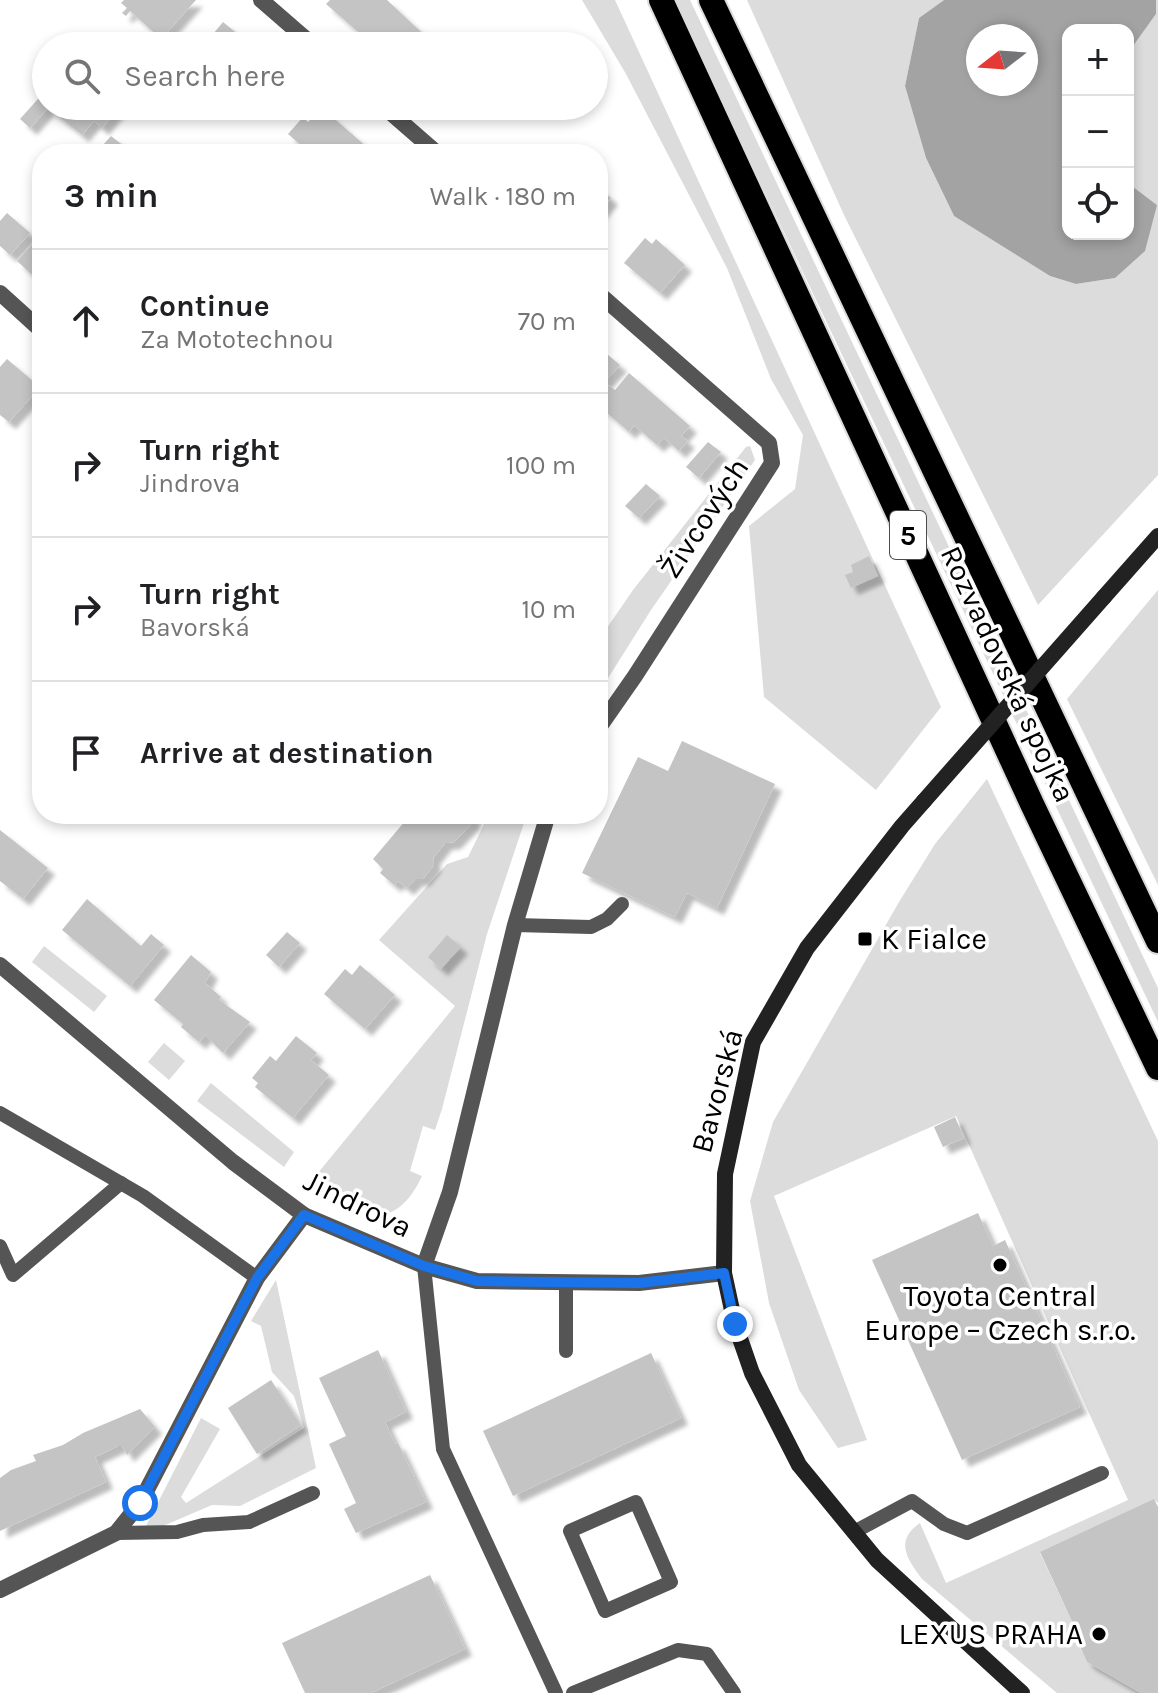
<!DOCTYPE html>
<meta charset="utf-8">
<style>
:root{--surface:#fff;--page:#f6f6f6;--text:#202124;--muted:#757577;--line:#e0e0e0}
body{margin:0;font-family:Karla,sans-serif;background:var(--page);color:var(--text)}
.controls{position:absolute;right:24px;top:24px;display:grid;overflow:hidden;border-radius:16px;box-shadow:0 4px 12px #0003}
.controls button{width:72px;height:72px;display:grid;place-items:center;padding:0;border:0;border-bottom:2px solid var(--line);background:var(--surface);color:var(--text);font:40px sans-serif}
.compass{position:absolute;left:966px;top:24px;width:72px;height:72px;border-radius:50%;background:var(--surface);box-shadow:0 4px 12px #0003;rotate:253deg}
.stop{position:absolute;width:24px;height:24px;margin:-18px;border:6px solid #1a73e8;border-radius:50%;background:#fff}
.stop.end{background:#1a73e8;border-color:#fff;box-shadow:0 2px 8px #0008}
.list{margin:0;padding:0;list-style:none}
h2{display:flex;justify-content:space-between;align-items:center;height:104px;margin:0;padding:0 32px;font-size:34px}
h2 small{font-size:26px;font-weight:400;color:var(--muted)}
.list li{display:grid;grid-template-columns:52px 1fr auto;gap:24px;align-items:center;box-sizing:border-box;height:144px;padding:0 32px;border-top:2px solid var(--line)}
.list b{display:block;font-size:30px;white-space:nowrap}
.list p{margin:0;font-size:26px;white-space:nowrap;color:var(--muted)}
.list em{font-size:26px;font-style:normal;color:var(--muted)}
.icon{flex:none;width:44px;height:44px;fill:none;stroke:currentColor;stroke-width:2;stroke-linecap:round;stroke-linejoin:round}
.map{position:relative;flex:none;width:1158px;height:1693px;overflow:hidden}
.search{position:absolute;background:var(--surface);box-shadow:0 4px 12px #0003;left:32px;top:32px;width:576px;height:88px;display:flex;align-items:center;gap:20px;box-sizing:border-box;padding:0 28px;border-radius:44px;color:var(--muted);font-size:30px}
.panel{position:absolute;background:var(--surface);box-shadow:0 4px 12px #0003;left:32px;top:144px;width:576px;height:680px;border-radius:32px}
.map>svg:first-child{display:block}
.grass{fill:#dcdcdc}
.water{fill:#a3a3a3;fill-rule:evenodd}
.building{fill:#c4c4c4;filter:url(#shadow)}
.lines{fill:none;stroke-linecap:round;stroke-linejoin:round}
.highway-casing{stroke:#dbdbdb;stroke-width:28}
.lane{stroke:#555;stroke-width:14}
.street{stroke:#555;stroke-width:16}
.secondary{stroke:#222;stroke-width:16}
.highway{stroke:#000;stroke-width:24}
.secondary-bridge{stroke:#222;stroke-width:16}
.route{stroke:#1a73e8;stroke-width:10}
.poi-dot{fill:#000;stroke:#fff;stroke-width:3}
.labels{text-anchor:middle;stroke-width:7;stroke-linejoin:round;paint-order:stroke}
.shield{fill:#fff;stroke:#4c4c4c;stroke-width:2}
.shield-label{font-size:28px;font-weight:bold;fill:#000}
.street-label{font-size:30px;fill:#000;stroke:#fff}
.poi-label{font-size:30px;fill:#000;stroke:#fff;text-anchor:start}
</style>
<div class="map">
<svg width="1158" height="1693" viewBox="0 0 1158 1693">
<defs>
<filter id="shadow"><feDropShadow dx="7" dy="7" stdDeviation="2" flood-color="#0004"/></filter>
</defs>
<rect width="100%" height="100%" fill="#fff"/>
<g class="grass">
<polygon points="582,0 615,0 941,707 876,790 764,697 749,526 795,489 803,435 771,379 727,268 626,74"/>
<polygon points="674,0 690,0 1158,988 1158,1022"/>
<polygon points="747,0 944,0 919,18 905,86 926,158 954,216 1050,276 1076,284 1115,278 1157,205 1128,183 1128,53 1156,14 1156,0 1158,0 1158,475 1038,605 844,215"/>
<polygon points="750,446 755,460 651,610 598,694 598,641 633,590 746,447"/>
<polygon points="1158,590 1158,885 1067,699"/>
<path d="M 987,779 L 1158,1141 L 1158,1503 L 1154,1500 L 1040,1553 L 1081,1641 L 1078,1643 L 1087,1662 L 1141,1693 L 1057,1693 L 922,1579 C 907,1559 894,1541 920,1523 L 946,1583 L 1128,1500 L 956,1116 L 774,1196 L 867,1440 L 838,1448 L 799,1390 L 769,1303 L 750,1201 L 773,1122 L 899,902 L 935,844 Z"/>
<path d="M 489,814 L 527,814 L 487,934 L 442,1109 L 435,1130 L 423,1126 L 410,1171 L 422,1176 C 414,1193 403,1210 383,1215 L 313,1179 L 455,1006 L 379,940 L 447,864 L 468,857 Z"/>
<polygon points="44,946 107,996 94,1012 32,962"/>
<polygon points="164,1043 185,1061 169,1080 148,1062"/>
<polygon points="211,1083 294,1152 284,1167 197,1101"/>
<polygon points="276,1280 316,1468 240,1506 212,1505 149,1532 144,1530 201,1418 220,1429 181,1497 186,1503 304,1428 294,1396 272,1372 261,1326 251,1321"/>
</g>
<path class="water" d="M 944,0 L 1156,0 L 1156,14 L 1128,53 L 1128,30 L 1068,30 L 1068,234 L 1128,234 L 1128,183 L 1157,205 L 1145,251 L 1115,278 L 1076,284 L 1050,276 L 954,216 L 926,158 L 905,86 L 919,18 ZM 978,36 L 1026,36 L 1026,84 L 978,84 Z"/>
<g class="building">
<polygon points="124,0 196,0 161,39 130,11 126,16 122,13 127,8 121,3"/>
<polygon points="330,0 387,0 434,44 432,46 370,46 372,44 326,4"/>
<polygon points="223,22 249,43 246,46 203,46"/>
<polygon points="46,90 46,106 121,106 102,128 94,121 82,135 48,108 30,128 20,119"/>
<polygon points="322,108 375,154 311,154 288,134 303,117 308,122"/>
<polygon points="111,136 124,146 117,154 95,154"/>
<polygon points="598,187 611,198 598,214"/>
<polygon points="7,213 30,233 10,255 0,246 0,221"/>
<polygon points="42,233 42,284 17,261"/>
<polygon points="645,238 652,244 656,239 685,265 660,293 624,263"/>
<polygon points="607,354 620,365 598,389 598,364"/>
<polygon points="7,359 40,387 9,422 0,415 0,367"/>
<polygon points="629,373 690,426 681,436 688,441 679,451 664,438 657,445 634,425 629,432 598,405 598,398 609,385 615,390"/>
<polygon points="708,442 721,452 699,478 686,467"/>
<polygon points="646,484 660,496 639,518 625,506"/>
<polygon points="869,556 878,576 851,588 845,575 853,572 851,565"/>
<polygon points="682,741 775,784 717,908 687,893 675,917 582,873 638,757 668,771"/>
<polygon points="411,814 474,814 473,822 454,842 445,843 433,858 434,865 423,879 416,879 407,888 398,881 394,885 380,873 383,869 373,859"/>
<polygon points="0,830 48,868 23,899 0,881"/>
<polygon points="87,899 141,946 151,934 164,945 130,986 62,930"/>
<polygon points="287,932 300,943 279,967 266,955"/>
<polygon points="447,935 461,947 441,969 428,957"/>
<polygon points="191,955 211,972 205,983 221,997 219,1000 250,1022 223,1053 205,1035 199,1042 181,1027 183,1024 154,1000"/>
<polygon points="360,965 395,995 365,1029 324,994 345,969 352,975"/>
<polygon points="296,1036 317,1053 311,1060 329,1075 293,1118 255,1087 258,1083 252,1078 270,1056 276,1061"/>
<polygon points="955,1117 964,1138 943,1147 934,1127"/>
<polygon points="978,1213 993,1246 1005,1240 1080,1407 962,1460 872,1260"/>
<polygon points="378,1350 406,1412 385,1422 395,1444 398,1443 426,1502 356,1533 344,1509 356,1503 329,1444 346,1436 319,1378"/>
<polygon points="651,1353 681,1418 513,1496 483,1431"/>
<polygon points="271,1380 301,1425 257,1454 228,1408"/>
<polygon points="140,1409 155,1427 127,1455 122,1446 118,1446 95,1457 106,1482 0,1531 0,1478 11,1470 36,1461 33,1455 63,1445 83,1433"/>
<polygon points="1154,1499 1158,1507 1158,1693 1141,1693 1087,1662 1078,1642 1081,1641 1040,1552"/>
<polygon points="430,1575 465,1649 371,1693 305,1693 282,1643"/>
</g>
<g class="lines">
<g class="highway-casing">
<g id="highway">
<polyline points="661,0 1032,804 1158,1068"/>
<polyline points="711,0 1158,941"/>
</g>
</g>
<g class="lane">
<polyline points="515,925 591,927 607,919 622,904"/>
<polyline points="0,1113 143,1196 257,1278"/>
<polyline points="0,1246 13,1275 121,1183"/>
<polyline points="424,1266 443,1449 556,1693"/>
<polyline points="566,1282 566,1351"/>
<polygon points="636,1502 671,1582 605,1611 570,1531"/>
<polyline points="854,1532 912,1501 944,1524 967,1533 1102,1473"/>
<polyline points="116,1533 177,1532 203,1525 249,1522 313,1493"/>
<polyline points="573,1693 678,1650 707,1654 734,1693"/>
</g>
<g class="street">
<polyline points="261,0 314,46"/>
<polyline points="383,106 438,154"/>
<polyline points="0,293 42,331"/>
<polyline points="598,293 769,443 772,463 635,676 598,729"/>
<polyline points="0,965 233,1162 304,1215 424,1266 477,1281 639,1283 724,1273"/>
<polyline points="424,1266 450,1192 515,925 548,814"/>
<polyline points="0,1590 116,1533 140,1503 257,1278 304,1215"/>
</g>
<g class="secondary">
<polyline points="1104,597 1158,536"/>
<polyline points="924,801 902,826 807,948 753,1042 725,1174 724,1273 735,1324 752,1373 799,1465 877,1560 1022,1693"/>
</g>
<use href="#highway" class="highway"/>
<polyline class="secondary-bridge" points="924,801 1104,597"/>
</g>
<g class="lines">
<polyline class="route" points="140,1503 257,1278 304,1215 424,1266 477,1281 639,1283 724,1273 735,1324"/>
</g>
<g class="poi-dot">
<rect x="857" y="931" width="16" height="16" rx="4"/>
<circle cx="1000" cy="1265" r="8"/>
<circle cx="1099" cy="1634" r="8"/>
</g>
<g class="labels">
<rect class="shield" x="890" y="511" width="36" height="48" rx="6"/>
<g class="shield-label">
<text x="908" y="545">5</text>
</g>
<g class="street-label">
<text transform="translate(704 518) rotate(-57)" y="10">Živcových</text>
<text transform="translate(1008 674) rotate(65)" y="10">Rozvadovská spojka</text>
<text transform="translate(717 1091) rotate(-75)" y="10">Bavorská</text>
<text transform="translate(358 1204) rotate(26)" y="10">Jindrova</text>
</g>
<g class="poi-label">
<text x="881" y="949">K Fialce</text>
<text x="1000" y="1306" text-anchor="middle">Toyota Central<tspan x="1000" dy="34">Europe – Czech s.r.o.</tspan></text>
<text x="1083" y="1644" text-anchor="end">LEXUS PRAHA</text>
</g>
</g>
</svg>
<div class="controls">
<button>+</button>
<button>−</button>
<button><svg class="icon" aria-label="locate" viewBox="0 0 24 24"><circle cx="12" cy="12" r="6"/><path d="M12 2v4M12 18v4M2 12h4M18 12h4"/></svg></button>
</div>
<svg class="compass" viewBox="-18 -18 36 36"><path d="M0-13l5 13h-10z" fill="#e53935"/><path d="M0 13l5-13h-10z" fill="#757577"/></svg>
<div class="stop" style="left:140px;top:1503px"></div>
<div class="stop end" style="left:735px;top:1324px"></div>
<div class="search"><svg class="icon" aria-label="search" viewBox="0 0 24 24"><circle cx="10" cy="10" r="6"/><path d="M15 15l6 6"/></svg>Search here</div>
<section class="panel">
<h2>3 min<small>Walk · 180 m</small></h2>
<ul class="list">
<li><svg class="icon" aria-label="ahead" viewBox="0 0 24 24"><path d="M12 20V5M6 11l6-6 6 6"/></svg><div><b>Continue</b><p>Za Mototechnou</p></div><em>70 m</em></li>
<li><svg class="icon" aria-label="right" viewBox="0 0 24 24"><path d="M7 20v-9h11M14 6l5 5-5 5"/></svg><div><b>Turn right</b><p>Jindrova</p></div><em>100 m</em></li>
<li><svg class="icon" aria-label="right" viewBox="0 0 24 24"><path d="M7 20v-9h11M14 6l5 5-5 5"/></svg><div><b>Turn right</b><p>Bavorská</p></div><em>10 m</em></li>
<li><svg class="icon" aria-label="arrive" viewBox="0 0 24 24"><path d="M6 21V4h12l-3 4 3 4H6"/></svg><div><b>Arrive at destination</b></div></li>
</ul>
</section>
</div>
